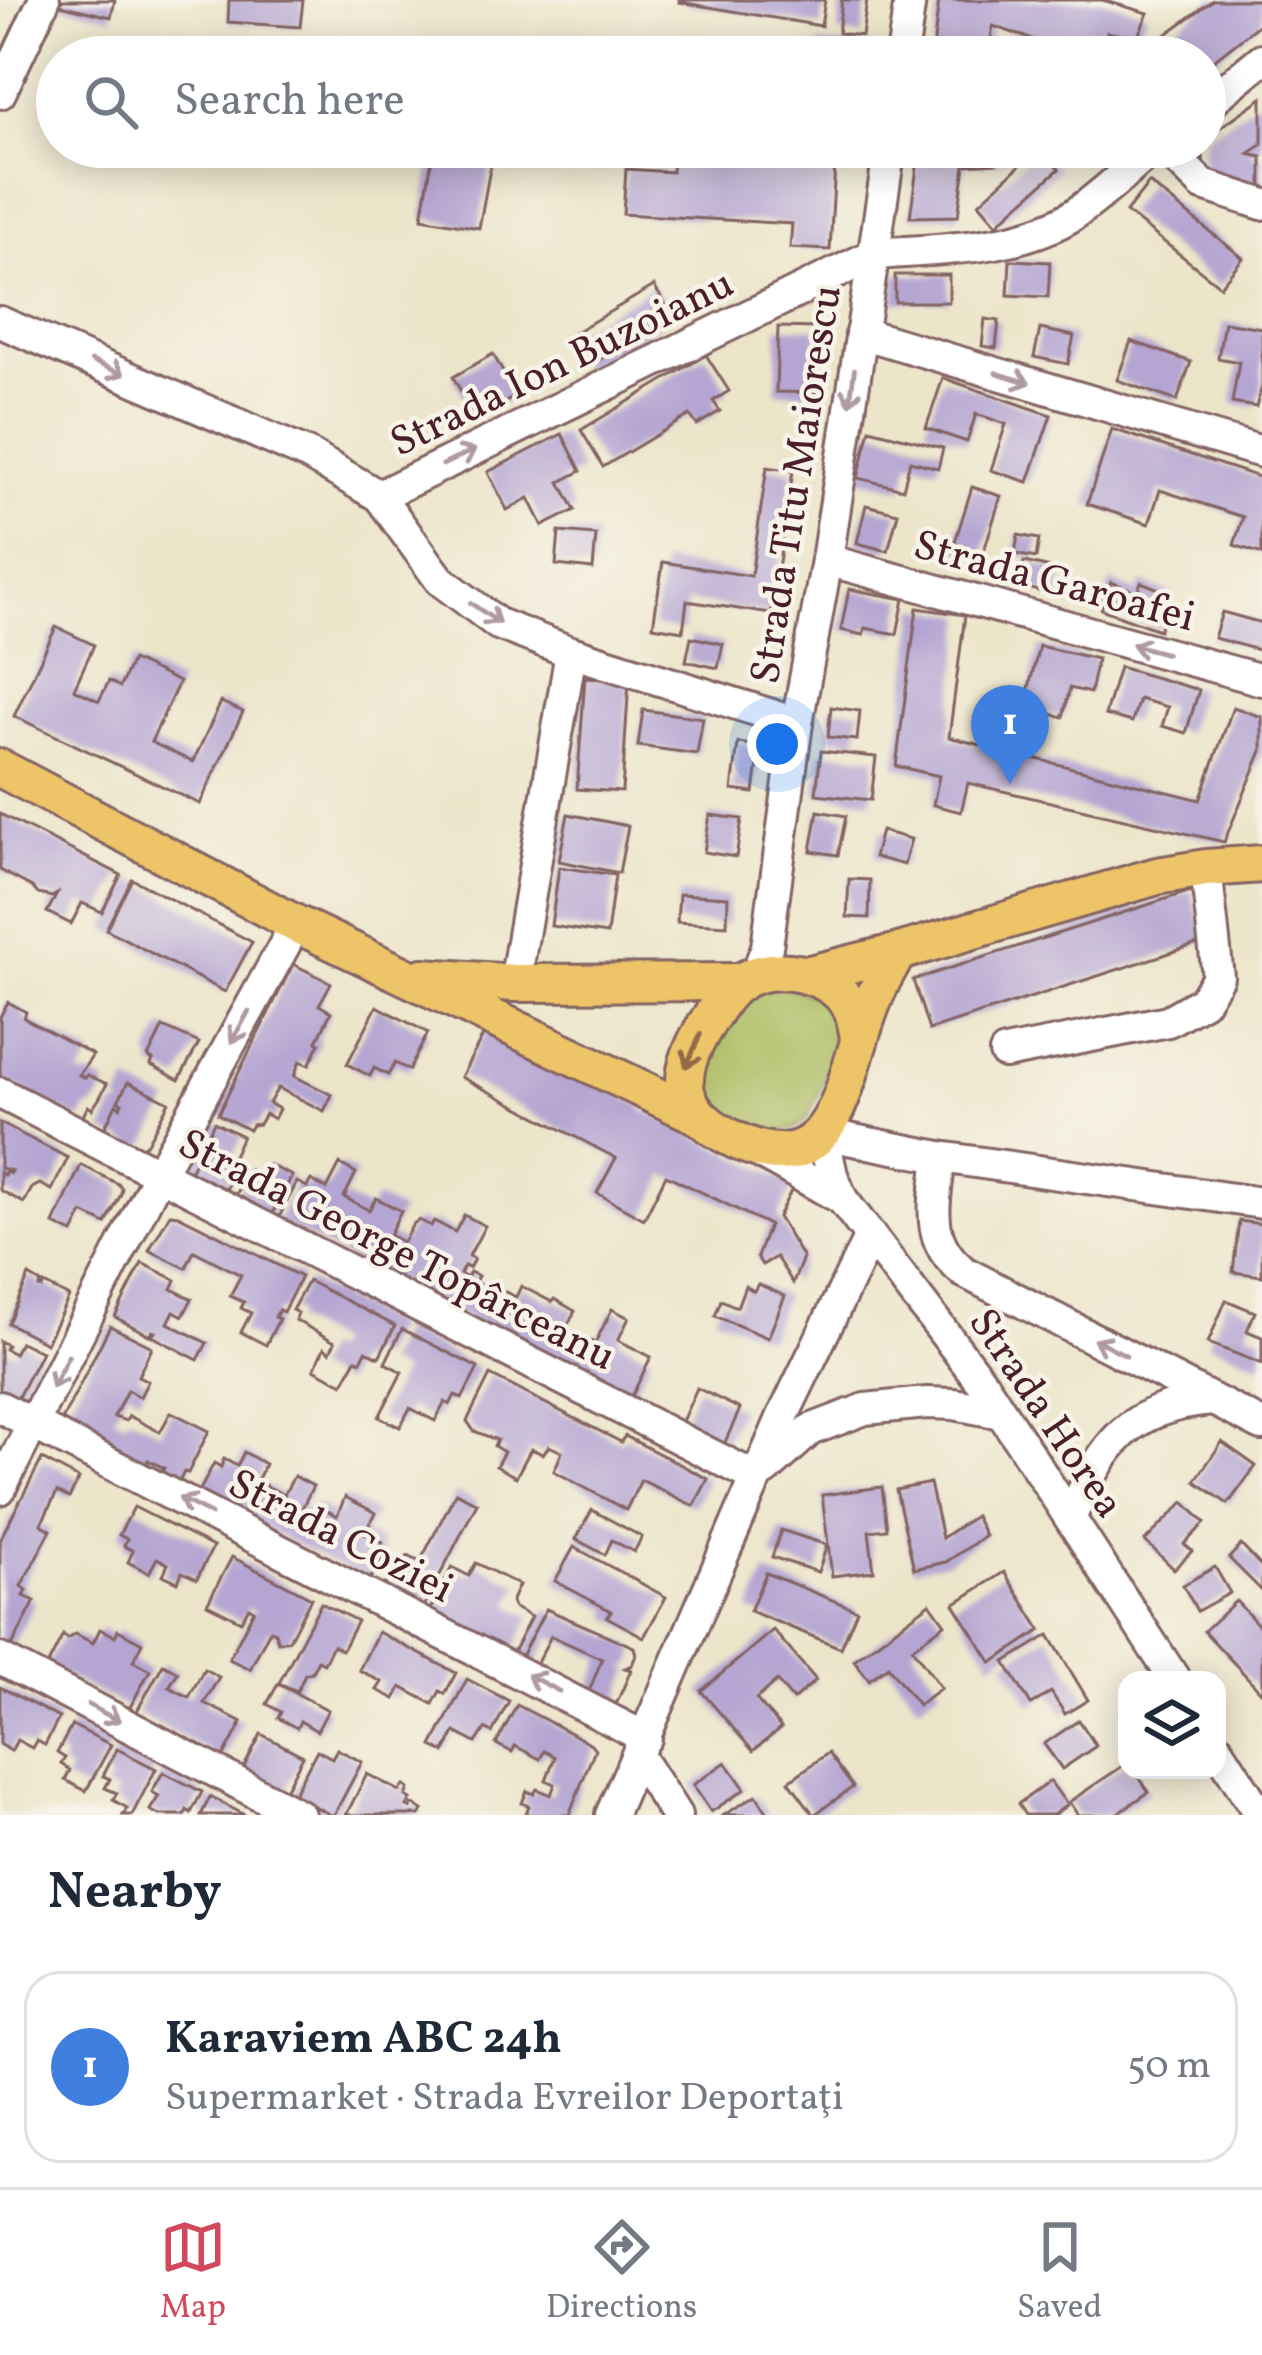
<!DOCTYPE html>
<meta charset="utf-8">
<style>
:root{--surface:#fff;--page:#f2f2f3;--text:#1f2937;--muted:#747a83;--line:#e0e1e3;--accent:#d1495b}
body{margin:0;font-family:Vollkorn,serif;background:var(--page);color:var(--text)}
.controls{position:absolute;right:36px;bottom:36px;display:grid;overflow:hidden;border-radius:24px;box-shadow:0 6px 30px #0003}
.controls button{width:108px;height:108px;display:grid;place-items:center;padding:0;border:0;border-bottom:3px solid var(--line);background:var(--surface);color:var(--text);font:60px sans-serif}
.you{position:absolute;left:777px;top:744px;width:42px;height:42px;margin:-30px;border:9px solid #fff;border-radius:50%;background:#1a73e8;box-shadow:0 0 0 18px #1a73e833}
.badge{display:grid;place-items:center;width:78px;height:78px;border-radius:50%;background:var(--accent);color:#fff;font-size:39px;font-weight:700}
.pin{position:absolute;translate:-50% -99px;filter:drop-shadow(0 3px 6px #0008)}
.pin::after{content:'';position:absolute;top:63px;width:42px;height:36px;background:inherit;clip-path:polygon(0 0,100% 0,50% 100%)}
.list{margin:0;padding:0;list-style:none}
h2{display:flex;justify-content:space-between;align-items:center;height:156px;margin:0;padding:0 48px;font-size:51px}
h2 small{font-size:39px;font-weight:400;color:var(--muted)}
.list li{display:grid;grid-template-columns:78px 1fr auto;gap:36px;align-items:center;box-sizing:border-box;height:192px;margin:0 24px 24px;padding:0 24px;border:3px solid var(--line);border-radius:36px}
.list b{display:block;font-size:45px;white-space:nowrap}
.list p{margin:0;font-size:39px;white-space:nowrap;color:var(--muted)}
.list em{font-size:39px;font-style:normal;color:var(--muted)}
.icon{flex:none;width:66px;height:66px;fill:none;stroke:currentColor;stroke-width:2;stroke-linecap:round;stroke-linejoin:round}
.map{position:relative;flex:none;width:1262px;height:1815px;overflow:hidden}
.search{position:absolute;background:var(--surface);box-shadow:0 6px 30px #0003;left:36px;right:36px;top:36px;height:132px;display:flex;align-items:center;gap:30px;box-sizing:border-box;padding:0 42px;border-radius:66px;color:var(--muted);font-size:45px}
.sheet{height:372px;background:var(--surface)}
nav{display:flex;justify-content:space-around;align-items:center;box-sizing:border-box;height:168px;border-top:3px solid var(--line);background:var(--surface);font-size:33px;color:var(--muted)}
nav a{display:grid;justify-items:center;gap:6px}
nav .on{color:var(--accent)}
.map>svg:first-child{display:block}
.green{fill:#abbb5e;stroke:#7a6d44;stroke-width:3}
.building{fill:#b5a5d2}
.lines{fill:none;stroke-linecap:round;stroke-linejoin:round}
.minor-casing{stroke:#836463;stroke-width:36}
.major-casing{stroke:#836463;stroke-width:42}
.minor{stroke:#fff;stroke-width:30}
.major{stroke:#eec469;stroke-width:36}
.oneway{stroke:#ae9aa0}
.oneway2{stroke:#946947}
.labels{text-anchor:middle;stroke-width:9;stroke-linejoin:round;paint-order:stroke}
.street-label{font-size:42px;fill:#4a1f2b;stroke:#f7f3e8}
</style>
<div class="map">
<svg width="1262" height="1815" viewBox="0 0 1262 1815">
<rect width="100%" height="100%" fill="#f7f3e8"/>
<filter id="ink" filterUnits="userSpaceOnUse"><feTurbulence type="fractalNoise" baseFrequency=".00833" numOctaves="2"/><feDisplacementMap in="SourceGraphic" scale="24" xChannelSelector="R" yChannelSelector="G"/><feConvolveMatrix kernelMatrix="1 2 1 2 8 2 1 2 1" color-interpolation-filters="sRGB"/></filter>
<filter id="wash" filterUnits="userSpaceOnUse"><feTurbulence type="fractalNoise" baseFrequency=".004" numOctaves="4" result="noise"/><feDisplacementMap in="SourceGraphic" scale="48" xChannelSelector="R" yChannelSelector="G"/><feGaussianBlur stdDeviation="2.7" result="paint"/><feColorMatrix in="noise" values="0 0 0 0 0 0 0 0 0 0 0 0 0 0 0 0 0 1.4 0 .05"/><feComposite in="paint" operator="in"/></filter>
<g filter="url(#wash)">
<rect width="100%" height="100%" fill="#ede5ca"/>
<polygon class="green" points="784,983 825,1000 840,1027 839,1048 807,1120 795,1129 779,1134 758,1133 717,1115 696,1089 702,1049 739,992"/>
<g id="blocks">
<g class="building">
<polygon points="62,0 115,0 111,17 60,5"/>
<polygon points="229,0 303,0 300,27 228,22"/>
<polygon points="679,0 825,0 821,26 679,2"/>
<polygon points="842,0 867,0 862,36 838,33"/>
<polygon points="939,0 1102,0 1148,13 1137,38 1107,32 1104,57 1084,57 993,26 988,57 932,57"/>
<polygon points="1213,0 1262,0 1262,22 1205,67 1205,57 1153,57 1148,48"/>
<polygon points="818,44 849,45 849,57 818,57"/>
<polygon points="740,45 802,52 801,57 739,57"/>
<polygon points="1262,98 1262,145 1248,154 1262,157 1262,190 1205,175 1202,147 1205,147 1205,138"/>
<polygon points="434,147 494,147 479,228 422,218"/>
<polygon points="674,147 724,147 723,157 797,161 798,147 836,147 830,250 790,248 792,224 623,214 626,169 672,172"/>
<polygon points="920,147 1020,147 1020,151 997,163 965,165 958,216 910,217"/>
<polygon points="1040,147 1059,169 997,224 979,203"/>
<polygon points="1149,183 1243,258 1220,286 1126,212"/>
<polygon points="1010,260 1050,262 1048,297 1008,295"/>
<rect x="895" y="275" width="54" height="27"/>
<polygon points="654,286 673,317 583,369 565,338"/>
<polygon points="985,319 999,321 996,348 982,346"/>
<polygon points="1224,322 1262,328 1262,386 1256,407 1232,403 1239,362 1218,358"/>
<polygon points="778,327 818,328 815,393 776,392"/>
<polygon points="1040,329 1074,336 1068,364 1034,357"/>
<polygon points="1131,341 1191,362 1177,401 1117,380"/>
<polygon points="493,354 516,396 476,419 453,377"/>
<polygon points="706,355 729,391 713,401 720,411 697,425 690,415 603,467 581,430"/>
<polygon points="943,378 1051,415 1028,482 991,470 1006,424 976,414 967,442 926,428"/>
<polygon points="870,429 943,448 938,468 910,461 903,489 858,478"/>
<polygon points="1112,429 1262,478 1262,554 1234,545 1243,517 1160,490 1149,524 1087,504"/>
<polygon points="562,434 581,471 560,482 575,510 543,526 529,498 507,510 488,472"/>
<polygon points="767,467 793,471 771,614 687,601 683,631 653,626 663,562 751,576"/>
<polygon points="972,487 1001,496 982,557 953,548"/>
<polygon points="866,505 898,513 888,551 857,543"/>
<polygon points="559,532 596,535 593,569 556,565"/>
<polygon points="1018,535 1039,539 1036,558 1015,554"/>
<polygon points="1024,562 1064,571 1058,596 1018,586"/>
<polygon points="1111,582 1137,592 1141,582 1172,594 1159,630 1101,609"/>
<polygon points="849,589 904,599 897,634 865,628 863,635 841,630"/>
<polygon points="917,608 965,615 949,737 1200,800 1233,707 1262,717 1262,751 1224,842 968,783 961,812 933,805 939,776 896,766"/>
<polygon points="1222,612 1262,623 1262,651 1214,638"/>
<polygon points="56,627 94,645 74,689 99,701 109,681 120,687 132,660 179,682 151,742 193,762 221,702 243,712 200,804 14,716"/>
<polygon points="691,637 723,644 718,668 686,661"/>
<polygon points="1039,646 1097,659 1090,693 1070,688 1063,717 1024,708"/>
<polygon points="1119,667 1199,690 1186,733 1162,726 1168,707 1139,699 1132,722 1105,715"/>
<polygon points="585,677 629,680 622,792 577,789"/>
<polygon points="831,707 860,711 857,740 828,737"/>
<polygon points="643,710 703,718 697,754 638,746"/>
<polygon points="738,743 760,746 754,793 732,790"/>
<polygon points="821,751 876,757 871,800 816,794"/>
<polygon points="818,811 846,816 838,855 811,851"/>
<polygon points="0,814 121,875 102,912 82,903 71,924 47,912 57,894 52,897 38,894 32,887 0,870"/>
<polygon points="568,814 628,826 619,873 559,861"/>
<polygon points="710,815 742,819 736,857 704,852"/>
<polygon points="881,831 911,839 904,865 874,857"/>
<polygon points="559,867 615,875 607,934 551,926"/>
<polygon points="132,879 252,942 225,992 106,929"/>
<polygon points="849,879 870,880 869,918 847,917"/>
<polygon points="1191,891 1207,941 929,1030 913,980"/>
<polygon points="679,894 728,897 727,925 677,922"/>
<polygon points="293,964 331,983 319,1005 331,1012 317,1041 320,1043 309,1065 300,1061 294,1076 332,1095 324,1111 278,1088 269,1103 279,1109 274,1119 265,1114 259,1124 252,1125 249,1130 218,1114"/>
<polygon points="8,1002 26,1012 24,1018 93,1055 79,1075 85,1078 87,1075 107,1084 99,1099 92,1109 88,1106 81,1120 0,1078 0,1017"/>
<polygon points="377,1006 428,1033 409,1070 395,1063 388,1075 374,1068 370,1076 347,1064"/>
<polygon points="488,1026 642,1106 641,1109 794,1185 778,1217 803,1258 793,1283 776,1257 762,1265 757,1257 769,1225 666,1175 644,1219 597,1193 616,1158 461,1077"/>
<polygon points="163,1027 199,1043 179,1080 151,1065 153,1060 148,1057"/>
<polygon points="128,1082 169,1102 147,1143 141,1148 103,1131 116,1104 120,1107 122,1103 118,1101"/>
<polygon points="214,1122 242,1136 231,1160 239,1164 224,1193 189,1174"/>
<polygon points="0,1123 68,1158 52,1190 40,1184 32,1188 24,1203 0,1190 0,1172 4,1175 6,1171 10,1174 12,1171 0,1168"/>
<polygon points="340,1164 356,1173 344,1197 369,1210 376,1198 401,1211 389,1235 403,1242 413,1224 419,1220 431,1226 434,1221 455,1232 464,1215 485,1226 469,1256 474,1259 469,1268 464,1266 460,1274 467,1278 470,1272 478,1276 475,1282 481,1285 478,1293 490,1298 495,1287 516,1297 521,1286 552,1302 554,1299 575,1311 566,1328 595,1343 612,1309 629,1318 618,1340 651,1357 629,1402 277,1221 297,1182 307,1187 311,1180 327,1189"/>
<polygon points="81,1165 118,1184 122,1188 121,1194 106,1224 83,1213 73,1233 54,1224"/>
<polygon points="269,1165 292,1176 270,1218 234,1198 250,1170 263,1177"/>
<polygon points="170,1214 178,1215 301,1277 283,1312 279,1310 275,1317 279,1319 266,1345 241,1332 251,1313 241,1308 244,1302 230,1296 241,1275 194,1251 186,1268 149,1250"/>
<polygon points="1239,1221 1262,1224 1262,1276 1233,1272"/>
<polygon points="142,1263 176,1280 172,1289 192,1299 183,1316 174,1311 168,1323 207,1343 198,1360 152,1336 155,1332 152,1331 149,1335 115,1317"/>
<polygon points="29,1276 41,1283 39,1287 42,1288 44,1284 69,1297 46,1343 8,1323"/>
<polygon points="308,1281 395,1326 379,1357 366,1351 361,1361 356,1359 343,1384 314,1369 324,1348 330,1352 335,1342 295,1320 298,1313 292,1310"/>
<polygon points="758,1284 785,1296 768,1338 715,1316 721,1300 737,1307 745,1286 754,1291"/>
<polygon points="1226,1300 1255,1312 1247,1331 1262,1337 1262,1364 1208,1343"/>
<polygon points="110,1326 152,1347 138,1376 148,1381 140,1397 127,1390 114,1417 126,1421 129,1416 160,1432 171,1412 209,1431 188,1473 184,1472 178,1484 160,1474 164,1468 148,1460 145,1466 66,1426 63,1418"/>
<polygon points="402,1329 478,1368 462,1399 455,1395 450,1405 445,1402 435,1421 410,1408 400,1427 379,1417 402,1372 385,1363"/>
<polygon points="0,1341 7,1345 5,1349 14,1354 20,1342 41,1352 17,1399 0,1393"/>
<polygon points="490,1375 621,1442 625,1436 708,1479 694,1506 641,1480 626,1510 554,1471 562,1452 549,1446 543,1454 531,1449 516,1477 496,1466 504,1452 494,1446 497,1440 474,1431 467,1421"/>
<polygon points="697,1388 740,1409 725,1442 720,1446 679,1428"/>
<polygon points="1222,1442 1256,1466 1228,1504 1195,1481"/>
<polygon points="244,1452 265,1464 257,1481 284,1495 294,1476 313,1486 302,1508 306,1511 311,1513 315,1504 337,1516 345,1497 376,1513 364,1533 383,1542 380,1548 385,1552 369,1582 198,1494 214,1463 221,1467 224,1459 237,1466"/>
<polygon points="42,1459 79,1479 69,1498 57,1492 41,1524 51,1530 21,1586 27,1590 24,1596 35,1601 11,1648 0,1642 0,1539"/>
<polygon points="930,1483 942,1538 975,1516 985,1536 946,1562 914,1569 896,1490"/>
<polygon points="882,1487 887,1529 869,1531 874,1571 832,1576 822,1495"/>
<polygon points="456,1492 477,1503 422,1610 383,1589 398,1558 404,1562 408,1556 420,1562"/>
<polygon points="1184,1502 1205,1523 1184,1544 1192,1551 1174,1569 1145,1541"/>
<polygon points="134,1507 213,1547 197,1579 182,1572 178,1582 163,1575 168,1564 157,1558 149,1573 128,1562 133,1551 124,1546 127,1539 119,1535"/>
<polygon points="592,1510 642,1537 634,1552 612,1540 605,1555 576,1539"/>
<polygon points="781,1530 827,1545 818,1572 772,1557"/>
<polygon points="1241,1545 1262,1567 1262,1591 1229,1558"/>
<polygon points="574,1547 666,1597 644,1637 607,1617 611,1611 555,1581"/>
<polygon points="232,1557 311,1598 289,1640 278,1642 275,1632 270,1630 250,1669 229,1659 254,1610 249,1607 241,1621 207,1604"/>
<polygon points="476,1563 519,1585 511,1602 513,1607 531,1617 511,1656 429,1612 452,1567 469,1576"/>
<polygon points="1215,1567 1230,1593 1197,1611 1183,1585"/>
<polygon points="1004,1572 1041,1630 992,1663 954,1604"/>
<polygon points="766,1573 857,1610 841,1648 750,1611"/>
<polygon points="1236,1601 1262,1629 1262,1693 1204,1631"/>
<polygon points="321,1603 357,1621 342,1650 333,1645 324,1663 318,1660 312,1672 305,1674 297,1691 279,1683"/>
<polygon points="930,1603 945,1624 912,1648 941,1688 918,1705 888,1666 869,1680 854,1660"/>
<polygon points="546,1609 634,1647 636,1655 632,1665 625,1668 631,1670 614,1709 587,1696 602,1659 551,1636 534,1668 519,1660"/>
<polygon points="100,1629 115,1636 118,1630 142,1643 133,1661 150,1670 129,1709 47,1666 63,1635 67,1639 75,1634 93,1643"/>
<polygon points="773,1630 816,1680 793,1700 777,1681 756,1699 781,1728 753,1751 701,1691"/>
<polygon points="378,1632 456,1673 445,1694 440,1691 433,1704 401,1687 395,1699 377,1690 382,1682 359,1670"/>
<polygon points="1049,1635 1088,1700 1065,1714 1051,1692 1031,1705 1005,1662"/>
<polygon points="163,1664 178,1672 169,1687 189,1697 204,1669 219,1677 204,1703 242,1722 223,1758 136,1713"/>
<polygon points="467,1679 509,1701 492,1733 485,1729 476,1743 455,1732 445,1752 432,1746"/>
<polygon points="278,1684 328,1710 317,1731 300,1721 297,1728 278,1718 281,1712 267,1704"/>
<polygon points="0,1687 59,1718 45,1745 36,1741 32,1748 17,1740 11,1751 0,1744"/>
<polygon points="517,1705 591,1744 595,1749 569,1815 525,1815 529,1806 522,1803 527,1791 534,1794 537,1789 551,1795 555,1784 546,1780 555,1757 544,1751 540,1759 515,1746 512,1752 496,1744"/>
<polygon points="1079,1720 1096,1746 1062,1769 1044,1744"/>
<polygon points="72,1725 111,1745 86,1791 65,1780 70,1770 61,1764 65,1758 57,1753"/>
<polygon points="261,1734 303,1756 285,1790 243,1769"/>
<polygon points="117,1749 156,1769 132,1815 123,1815 127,1808 113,1800 117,1793 105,1788 110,1779 103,1776"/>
<polygon points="337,1749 362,1762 334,1815 331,1815 293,1795 317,1750 332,1758"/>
<polygon points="828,1753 853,1787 814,1815 789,1781"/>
<polygon points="726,1762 745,1789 711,1812 693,1785"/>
<polygon points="1127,1763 1127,1770 1134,1770 1149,1792 1115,1815 1078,1815 1069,1802"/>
<polygon points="163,1772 202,1792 191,1813 187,1810 185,1815 159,1815 150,1810 159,1796 152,1792"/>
<polygon points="367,1774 400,1791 404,1785 409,1789 406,1796 411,1799 407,1806 411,1808 412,1804 423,1810 420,1815 346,1815"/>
<polygon points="1050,1781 1067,1805 1053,1815 1025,1815 1018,1804"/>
<polygon points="756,1795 769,1815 724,1815"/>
<polygon points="210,1797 245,1815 201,1815"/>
</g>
</g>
</g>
<g filter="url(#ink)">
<use href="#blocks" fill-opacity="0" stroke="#836463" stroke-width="3"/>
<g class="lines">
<g class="minor-casing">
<g id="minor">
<polyline points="902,57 910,0"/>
<polyline points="0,93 44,0"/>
<polyline points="1205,106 1262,59"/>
<polyline points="1164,147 1203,185 1262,204"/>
<path d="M 0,322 L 309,455 L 379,496 L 875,254 C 939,249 1022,250 1076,213 C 1104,194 1129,169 1155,147"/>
<polyline points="861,333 1262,452"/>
<polyline points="379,496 440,580 498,624 571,652 797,723"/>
<polyline points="827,560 1262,680"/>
<polyline points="756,975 767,947 797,723 827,560 890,147"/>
<polyline points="515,983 571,652"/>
<polyline points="1005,1053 1168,1021 1203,1001 1218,977 1206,868"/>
<polyline points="0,1093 757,1478"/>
<polyline points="759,1152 842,1199"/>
<path d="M 940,1157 C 935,1203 923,1240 964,1272 L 1262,1425"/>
<polyline points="0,1407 646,1738"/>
<polyline points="766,1470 810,1430 865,1409 927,1403 954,1404 1001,1413"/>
<polyline points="0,1489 159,1174 296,924"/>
<path d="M 1071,1516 C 1105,1443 1127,1407 1213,1400"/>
<polyline points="0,1659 299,1815"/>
<polyline points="1175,1680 983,1384 842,1199 832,1175 823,1134 940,1157 1262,1203"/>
<polyline points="1217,1747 1260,1815"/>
<polyline points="638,1756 676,1815"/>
<polyline points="611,1815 783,1416 870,1236"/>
</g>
</g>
<g class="major-casing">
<g id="major">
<polyline points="0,768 296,924 698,1116"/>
<polyline points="806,975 899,952 1157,876 1206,868 1262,864"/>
<polyline points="423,977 515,983 741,982"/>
<path d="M 859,1039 C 857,1027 856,1015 849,1004 C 827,972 775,962 742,981 C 725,991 717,1008 707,1023 C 673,1076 675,1111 735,1140 C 826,1183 840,1102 861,1035 C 870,1005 881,977 899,952"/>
</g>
</g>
<use href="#minor" class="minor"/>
<use href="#major" class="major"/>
</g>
<defs><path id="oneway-shaft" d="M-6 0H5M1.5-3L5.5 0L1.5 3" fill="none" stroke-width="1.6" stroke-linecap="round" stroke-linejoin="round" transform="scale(3)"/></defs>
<g class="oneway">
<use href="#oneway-shaft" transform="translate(108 368) rotate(23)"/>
<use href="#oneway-shaft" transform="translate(1013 378) rotate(17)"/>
<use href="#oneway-shaft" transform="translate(852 387) rotate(98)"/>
<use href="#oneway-shaft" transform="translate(459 457) rotate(-26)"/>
<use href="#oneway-shaft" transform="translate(485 613) rotate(35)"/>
<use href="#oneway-shaft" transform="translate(1149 649) rotate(-165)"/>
<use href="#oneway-shaft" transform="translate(240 1027) rotate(119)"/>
<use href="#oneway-shaft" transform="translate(1110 1347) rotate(-153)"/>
<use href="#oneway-shaft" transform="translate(60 1372) rotate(117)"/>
<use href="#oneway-shaft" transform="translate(195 1506) rotate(-153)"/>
<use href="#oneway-shaft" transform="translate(543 1683) rotate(-153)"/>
<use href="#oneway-shaft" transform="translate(104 1713) rotate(28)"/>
</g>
<use class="oneway2" href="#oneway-shaft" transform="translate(693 1051) rotate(114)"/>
</g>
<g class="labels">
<g class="street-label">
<text transform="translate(561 361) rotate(-26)" y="15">Strada Ion Buzoianu</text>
<text transform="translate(794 484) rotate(-81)" y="15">Strada Titu Maiorescu</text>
<text transform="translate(1055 579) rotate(15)" y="15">Strada Garoafei</text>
<text transform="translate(398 1248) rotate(27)" y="15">Strada George Topârceanu</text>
<text transform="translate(1048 1412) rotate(56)" y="15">Strada Horea</text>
<text transform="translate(342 1534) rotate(27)" y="15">Strada Coziei</text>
</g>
</g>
</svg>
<div class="controls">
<button><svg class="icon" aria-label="layers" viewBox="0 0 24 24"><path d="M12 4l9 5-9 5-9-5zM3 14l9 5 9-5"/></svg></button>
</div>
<div class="you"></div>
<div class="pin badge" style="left:1010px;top:784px;background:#3f7fe0">1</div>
<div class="search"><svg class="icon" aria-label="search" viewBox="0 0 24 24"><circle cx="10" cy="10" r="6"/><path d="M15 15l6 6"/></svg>Search here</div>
</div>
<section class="sheet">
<h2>Nearby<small></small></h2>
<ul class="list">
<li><span class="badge" style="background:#3f7fe0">1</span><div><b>Karaviem ABC 24h</b><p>Supermarket · Strada Evreilor Deportaţi</p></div><em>50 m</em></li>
</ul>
</section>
<nav>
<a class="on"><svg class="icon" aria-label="map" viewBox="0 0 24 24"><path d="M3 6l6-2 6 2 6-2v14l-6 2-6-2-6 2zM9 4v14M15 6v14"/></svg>Map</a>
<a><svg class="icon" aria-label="directions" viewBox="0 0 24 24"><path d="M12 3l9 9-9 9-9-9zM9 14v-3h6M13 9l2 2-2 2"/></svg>Directions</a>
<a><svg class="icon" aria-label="saved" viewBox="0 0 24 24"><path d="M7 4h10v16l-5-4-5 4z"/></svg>Saved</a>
</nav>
